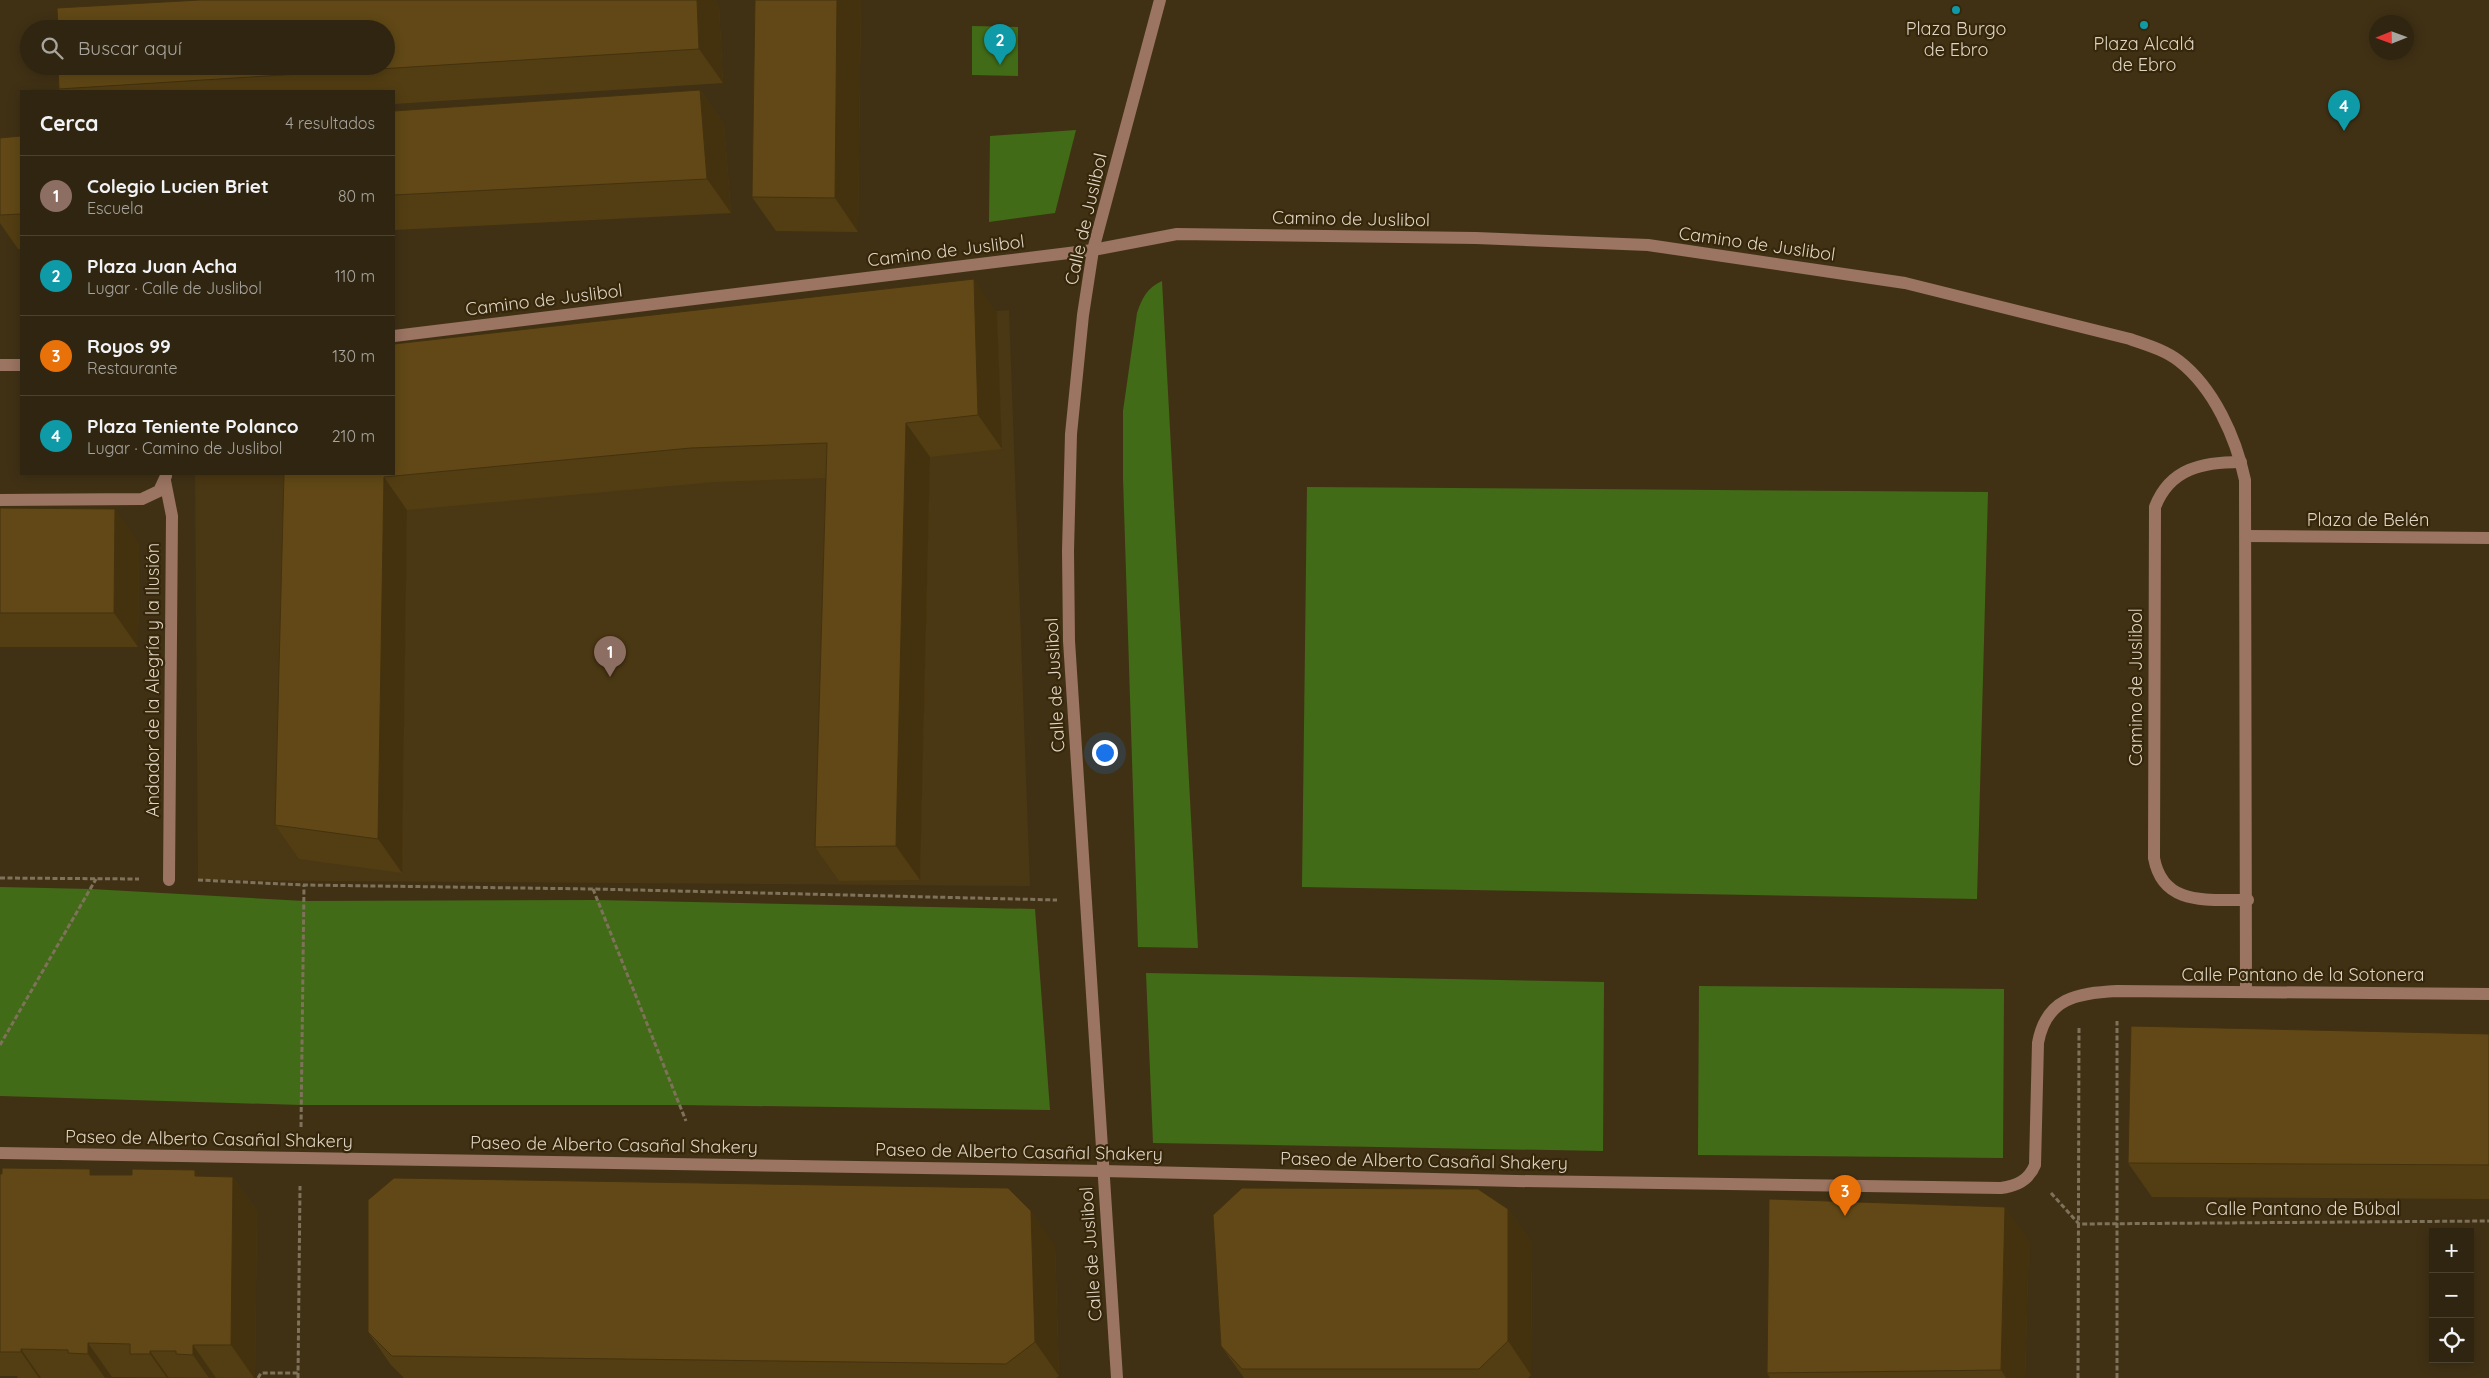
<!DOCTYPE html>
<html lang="es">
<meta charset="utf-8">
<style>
:root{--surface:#302510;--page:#382d19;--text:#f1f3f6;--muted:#a8a59f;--line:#4b4230;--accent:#69c4f1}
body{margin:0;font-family:Quicksand,sans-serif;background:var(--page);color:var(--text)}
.controls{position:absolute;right:15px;bottom:15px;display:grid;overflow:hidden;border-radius:0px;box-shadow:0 2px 12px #0003}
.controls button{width:45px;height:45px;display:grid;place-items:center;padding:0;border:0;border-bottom:1px solid var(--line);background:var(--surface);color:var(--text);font:25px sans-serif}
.compass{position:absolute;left:2369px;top:15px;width:45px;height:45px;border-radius:50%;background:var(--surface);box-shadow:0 2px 12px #0003;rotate:269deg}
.you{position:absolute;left:1104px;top:752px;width:18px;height:18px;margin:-12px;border:4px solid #fff;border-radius:50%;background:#1a73e8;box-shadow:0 0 0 8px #1a73e833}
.badge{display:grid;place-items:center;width:32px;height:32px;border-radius:50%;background:var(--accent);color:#fff;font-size:16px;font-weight:700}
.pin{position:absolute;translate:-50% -41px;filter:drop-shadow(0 1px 2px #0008)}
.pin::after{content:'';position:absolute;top:26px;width:18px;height:15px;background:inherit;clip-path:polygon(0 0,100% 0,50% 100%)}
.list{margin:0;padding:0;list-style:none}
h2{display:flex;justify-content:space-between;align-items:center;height:65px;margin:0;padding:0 20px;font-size:21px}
h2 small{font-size:16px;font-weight:400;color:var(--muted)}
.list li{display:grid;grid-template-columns:32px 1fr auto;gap:15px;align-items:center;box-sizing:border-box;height:80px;padding:0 20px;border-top:1px solid var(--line)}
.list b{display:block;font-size:19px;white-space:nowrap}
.list p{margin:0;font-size:16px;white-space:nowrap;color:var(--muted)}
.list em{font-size:16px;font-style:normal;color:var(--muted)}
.icon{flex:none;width:28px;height:28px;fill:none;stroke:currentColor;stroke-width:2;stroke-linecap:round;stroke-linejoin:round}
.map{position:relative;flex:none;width:2489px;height:1378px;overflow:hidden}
.search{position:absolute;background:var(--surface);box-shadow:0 2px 12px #0003;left:20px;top:20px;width:375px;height:55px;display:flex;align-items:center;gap:12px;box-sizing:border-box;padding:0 18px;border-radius:28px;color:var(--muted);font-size:19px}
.panel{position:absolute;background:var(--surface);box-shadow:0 2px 12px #0003;left:20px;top:90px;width:375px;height:385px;border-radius:0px}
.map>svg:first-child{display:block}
.built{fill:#4a3713}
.green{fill:#426b17}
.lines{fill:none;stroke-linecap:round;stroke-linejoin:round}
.path{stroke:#7f725b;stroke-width:3;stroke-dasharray:5 2.5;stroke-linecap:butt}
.minor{stroke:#9b7462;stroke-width:12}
.wall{fill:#533e13}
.shaded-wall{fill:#44320f}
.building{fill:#614816;stroke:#44320f}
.culture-dot{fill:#0f9aa8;stroke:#36270a;stroke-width:2}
.labels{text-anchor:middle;stroke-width:4.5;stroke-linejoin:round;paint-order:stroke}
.poi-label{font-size:18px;fill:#dfd5c5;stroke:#36270a}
.street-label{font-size:18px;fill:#dfd5c5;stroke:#36270a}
</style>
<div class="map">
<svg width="2489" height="1378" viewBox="0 0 2489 1378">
<rect width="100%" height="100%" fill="#403115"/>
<polygon class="built" points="1009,310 1030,886 198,880 195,474 394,474 394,366"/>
<g class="green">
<polygon points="972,26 1018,27 1018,76 972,75"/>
<polygon points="1076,130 1055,213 989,222 990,136"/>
<path d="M 1162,281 L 1198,948 L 1138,947 L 1123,478 L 1123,411 L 1137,313 C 1142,298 1147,288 1162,281 Z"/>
<polygon points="1307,487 1988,492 1977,899 1302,887"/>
<polygon points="0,887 91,889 304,901 597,900 1035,909 1050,1110 679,1105 301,1105 0,1096"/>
<polygon points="1146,973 1604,982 1603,1151 1153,1143"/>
<polygon points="1699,986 2004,989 2003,1158 1698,1155"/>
</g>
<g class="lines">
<g class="path">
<polyline points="0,878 139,879"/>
<polyline points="198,880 304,885 593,889 1057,900"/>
<polyline points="593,889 686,1121"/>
<polyline points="0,1045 96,879"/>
<polyline points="301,1127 304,885"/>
<polyline points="2051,1193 2079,1224 2489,1221"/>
<polyline points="258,1378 261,1373 298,1373"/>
<polyline points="298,1378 300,1186"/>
<polyline points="2078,1378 2079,1027"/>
<polyline points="2117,1378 2117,1021"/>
</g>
<g class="minor">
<path d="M 394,336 L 1093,250 L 1177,234 L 1476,238 L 1648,245 L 1905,283 L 2130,339 C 2147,345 2165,350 2179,361 C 2214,388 2236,438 2245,480 L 2246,992"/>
<polyline points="0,365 21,365"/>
<path d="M 2241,462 C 2203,462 2170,468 2155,507 L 2154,858 C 2163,907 2208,899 2248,900"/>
<polyline points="165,481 172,516 169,880"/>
<polyline points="0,500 142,499 159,491 166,476"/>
<polyline points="2246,536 2489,538"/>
<path d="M 0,1153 L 1103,1171 L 1516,1181 L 2001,1188 C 2017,1186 2029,1180 2035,1165 L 2038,1043 C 2046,998 2077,993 2117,991 L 2489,994"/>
<polyline points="1117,1378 1069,641 1068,551 1071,434 1083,315 1093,250 1160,0"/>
</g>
</g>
<g class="wall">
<polygon points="200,0 715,0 719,6 723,83 394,104 394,91 60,91 59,89"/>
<polygon points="755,0 861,0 858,232 776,231 752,197"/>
<polygon points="700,90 724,124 731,213 394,230 394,111"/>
<polygon points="21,136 21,249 18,249 0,223 0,138"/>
<polygon points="997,313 1002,449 930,457 920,880 839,881 815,847 826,478 715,482 407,510 402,873 299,859 275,825 284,474"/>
<polygon points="0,508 139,543 138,647 0,647"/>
<polygon points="2489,1034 2489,1199 2152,1197 2128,1163"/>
<polygon points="0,1174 233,1177 257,1211 255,1378 112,1377 112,1378 18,1378 17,1376 0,1376"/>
<polygon points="1508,1209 1532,1243 1531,1375 1528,1378 1244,1378 1221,1346"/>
<polygon points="2029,1241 2025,1378 1770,1378 1767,1373"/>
<polygon points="1055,1245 1059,1376 1056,1378 404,1378 391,1365 368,1332"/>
</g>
<g class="shaded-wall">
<polygon points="697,0 715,0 719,6 723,83 699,49"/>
<polygon points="837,0 861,0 858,232 835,198"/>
<polygon points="700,90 724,124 731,213 707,179"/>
<polygon points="974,279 997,313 1002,449 978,415"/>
<polygon points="906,423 930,457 920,880 896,846"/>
<polygon points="384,477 407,510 402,873 378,839"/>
<polygon points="115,509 139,543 138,647 114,613"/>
<polygon points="90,1169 114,1203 90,1175"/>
<polygon points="195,1170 219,1204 195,1176"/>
<polygon points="233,1177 257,1211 255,1378 254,1378 231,1345"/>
<polygon points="2005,1207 2029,1241 2025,1378 2006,1378 2001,1370"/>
<polygon points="1508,1209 1532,1243 1531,1375 1508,1341"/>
<polygon points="1031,1211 1055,1245 1059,1376 1035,1342"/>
<polygon points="88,1343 112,1377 112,1378 105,1378 88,1354"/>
<polygon points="193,1345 216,1378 209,1378 193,1355"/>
<polygon points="21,1349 41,1378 39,1378 21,1352"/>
<polygon points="150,1351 169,1378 167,1378 150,1354"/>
</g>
<g class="building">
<polygon points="200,0 697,0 699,49 59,89 58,66 386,66 386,29 58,29 57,8"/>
<polygon points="755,0 837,0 835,198 752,197"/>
<polygon points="700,90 707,179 394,195 394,111"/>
<polygon points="21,136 21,214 0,215 0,138"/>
<polygon points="974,279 978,415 906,423 896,846 815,847 827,443 691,448 384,477 378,839 275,825 284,474 394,474 394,344"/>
<polygon points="0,508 115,509 114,613 0,613"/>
<polygon points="2131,1026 2489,1034 2489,1165 2128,1163"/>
<polygon points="2,1168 90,1169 90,1175 132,1175 132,1169 195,1170 195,1176 233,1177 231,1345 193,1345 193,1355 176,1354 176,1351 150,1351 150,1354 130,1354 130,1344 88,1343 88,1354 68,1353 68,1350 21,1349 21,1352 0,1352 0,1174 2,1174"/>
<polygon points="394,1178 1008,1188 1031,1211 1035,1342 1006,1364 392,1356 368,1332 368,1200"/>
<polygon points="1242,1188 1478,1189 1508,1209 1508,1341 1479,1369 1242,1369 1221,1346 1213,1215"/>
<polygon points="1769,1199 2005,1207 2001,1370 1767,1373"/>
</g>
<g class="culture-dot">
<circle cx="1956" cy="10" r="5"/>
<circle cx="2144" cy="25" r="5"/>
</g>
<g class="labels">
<g class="poi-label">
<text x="1956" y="35">Plaza Burgo<tspan x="1956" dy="21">de Ebro</tspan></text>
<text x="2144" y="50">Plaza Alcalá<tspan x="2144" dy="21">de Ebro</tspan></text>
</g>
<g class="street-label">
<text transform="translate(1086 219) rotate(-77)" y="6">Calle de Juslibol</text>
<text transform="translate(1351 219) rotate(1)" y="6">Camino de Juslibol</text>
<text transform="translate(1757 244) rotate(8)" y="6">Camino de Juslibol</text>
<text transform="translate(946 251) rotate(-7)" y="6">Camino de Juslibol</text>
<text transform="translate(544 300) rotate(-7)" y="6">Camino de Juslibol</text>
<text x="2368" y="526">Plaza de Belén</text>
<text transform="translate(153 680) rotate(-90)" y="6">Andador de la Alegría y la Ilusión</text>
<text transform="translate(1055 685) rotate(-93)" y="6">Calle de Juslibol</text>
<text transform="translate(2136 687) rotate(-90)" y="6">Camino de Juslibol</text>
<text x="2303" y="981">Calle Pantano de la Sotonera</text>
<text transform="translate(209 1139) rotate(1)" y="6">Paseo de Alberto Casañal Shakery</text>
<text transform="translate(614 1145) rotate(1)" y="6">Paseo de Alberto Casañal Shakery</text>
<text transform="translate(1019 1152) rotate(1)" y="6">Paseo de Alberto Casañal Shakery</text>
<text transform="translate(1424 1161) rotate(1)" y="6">Paseo de Alberto Casañal Shakery</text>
<text x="2303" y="1215">Calle Pantano de Búbal</text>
<text transform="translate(1091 1254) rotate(-94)" y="6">Calle de Juslibol</text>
</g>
</g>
</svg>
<div class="controls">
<button>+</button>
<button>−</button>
<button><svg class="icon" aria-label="locate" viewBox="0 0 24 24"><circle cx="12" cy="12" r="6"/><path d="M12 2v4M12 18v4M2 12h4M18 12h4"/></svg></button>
</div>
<svg class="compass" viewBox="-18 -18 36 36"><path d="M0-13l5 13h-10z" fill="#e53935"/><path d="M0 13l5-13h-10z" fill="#a8a59f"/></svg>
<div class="you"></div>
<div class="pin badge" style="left:610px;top:677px;background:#8d6e63">1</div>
<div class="pin badge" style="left:1000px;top:65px;background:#0f9aa8">2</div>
<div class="pin badge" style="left:1845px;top:1216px;background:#e8710a">3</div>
<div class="pin badge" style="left:2344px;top:131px;background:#0f9aa8">4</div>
<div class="search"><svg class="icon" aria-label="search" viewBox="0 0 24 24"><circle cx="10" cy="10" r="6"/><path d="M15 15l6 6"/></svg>Buscar aquí</div>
<section class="panel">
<h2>Cerca<small>4 resultados</small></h2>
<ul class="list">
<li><span class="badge" style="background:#8d6e63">1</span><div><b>Colegio Lucien Briet</b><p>Escuela</p></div><em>80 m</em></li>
<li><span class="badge" style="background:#0f9aa8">2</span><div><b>Plaza Juan Acha</b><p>Lugar · Calle de Juslibol</p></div><em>110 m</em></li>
<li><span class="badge" style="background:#e8710a">3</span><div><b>Royos 99</b><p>Restaurante</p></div><em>130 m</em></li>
<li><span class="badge" style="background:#0f9aa8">4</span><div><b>Plaza Teniente Polanco</b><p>Lugar · Camino de Juslibol</p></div><em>210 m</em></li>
</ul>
</section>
</div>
